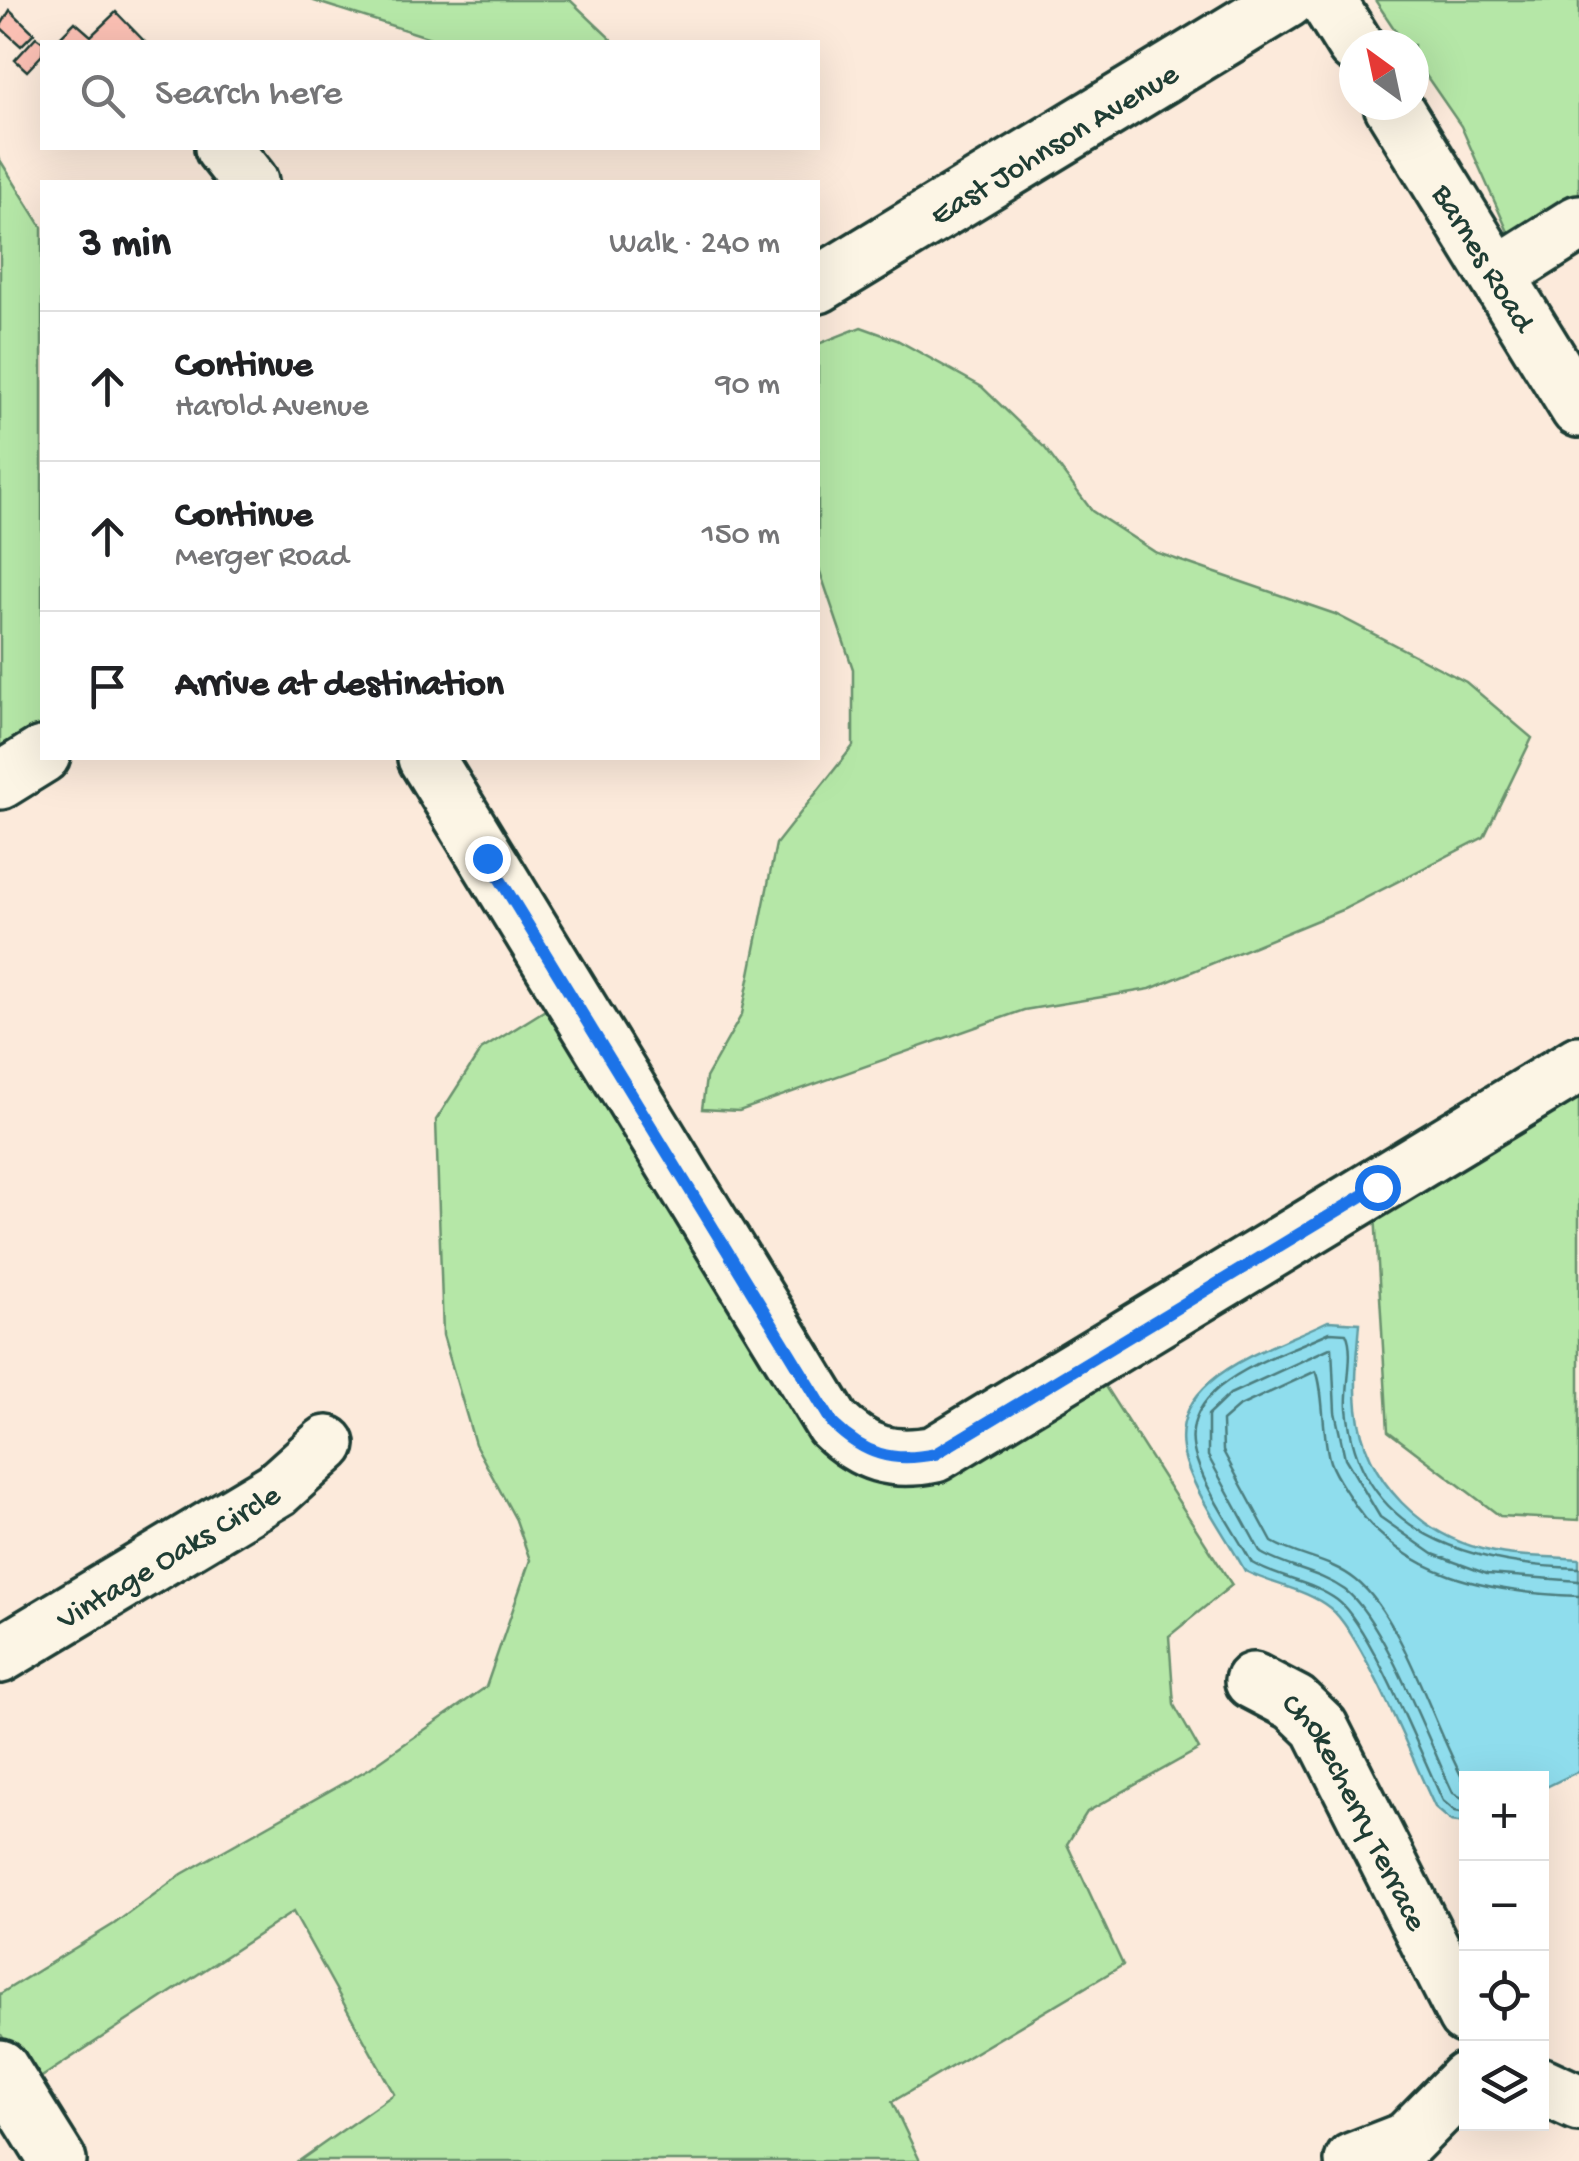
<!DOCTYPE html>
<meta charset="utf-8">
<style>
:root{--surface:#fff;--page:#f2f2f2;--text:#202124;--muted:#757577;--line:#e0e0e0}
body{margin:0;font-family:"Gochi Hand",sans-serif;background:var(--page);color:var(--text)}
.controls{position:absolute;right:30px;bottom:30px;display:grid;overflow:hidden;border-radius:0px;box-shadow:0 10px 40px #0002}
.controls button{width:90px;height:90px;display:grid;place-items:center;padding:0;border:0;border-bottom:2px solid var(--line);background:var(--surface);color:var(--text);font:50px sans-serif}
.compass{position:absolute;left:1339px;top:30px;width:90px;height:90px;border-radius:50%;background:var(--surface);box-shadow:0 10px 40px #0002;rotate:327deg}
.stop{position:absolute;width:30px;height:30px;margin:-22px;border:8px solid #1a73e8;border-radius:50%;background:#fff}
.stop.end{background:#1a73e8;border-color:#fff;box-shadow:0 2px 10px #0008}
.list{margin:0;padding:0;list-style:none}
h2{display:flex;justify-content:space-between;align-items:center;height:130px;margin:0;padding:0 40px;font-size:42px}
h2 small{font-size:32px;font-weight:400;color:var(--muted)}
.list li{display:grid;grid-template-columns:65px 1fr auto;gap:30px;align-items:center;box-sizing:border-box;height:150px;padding:0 40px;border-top:2px solid var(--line)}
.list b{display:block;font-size:38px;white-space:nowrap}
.list p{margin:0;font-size:32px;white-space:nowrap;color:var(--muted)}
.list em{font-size:32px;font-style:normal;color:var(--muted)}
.icon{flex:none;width:55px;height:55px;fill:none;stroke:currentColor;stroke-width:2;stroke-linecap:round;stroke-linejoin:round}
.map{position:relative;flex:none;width:1579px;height:2161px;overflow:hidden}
.search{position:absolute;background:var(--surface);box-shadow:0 10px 40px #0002;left:40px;top:40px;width:780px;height:110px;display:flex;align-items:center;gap:25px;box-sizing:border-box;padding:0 35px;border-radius:0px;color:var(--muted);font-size:38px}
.panel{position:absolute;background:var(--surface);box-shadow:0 10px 40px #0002;left:40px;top:180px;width:780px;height:580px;border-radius:0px}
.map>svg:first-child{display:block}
.green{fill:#b5e7a7;stroke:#6a926e;stroke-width:2.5}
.water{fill:#8fdded;stroke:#629da3;stroke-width:2.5}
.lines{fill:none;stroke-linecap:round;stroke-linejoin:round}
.shore{stroke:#4c7d7e;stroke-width:2.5}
.building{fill:#fabfb3;stroke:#1f3d34;stroke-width:2.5}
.minor-casing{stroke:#1f3d34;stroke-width:62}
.major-casing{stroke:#1f3d34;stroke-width:62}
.minor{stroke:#fcf5e5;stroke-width:55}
.major{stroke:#fcf5e5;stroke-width:55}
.route{stroke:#1a73e8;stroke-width:12}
.labels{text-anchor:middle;stroke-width:8;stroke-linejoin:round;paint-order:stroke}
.street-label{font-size:32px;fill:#1f3d34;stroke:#fcf5e5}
</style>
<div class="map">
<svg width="1579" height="2161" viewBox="0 0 1579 2161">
<rect width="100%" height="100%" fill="#fceadb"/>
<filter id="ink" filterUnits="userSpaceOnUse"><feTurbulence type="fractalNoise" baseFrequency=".01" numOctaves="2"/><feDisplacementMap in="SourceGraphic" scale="20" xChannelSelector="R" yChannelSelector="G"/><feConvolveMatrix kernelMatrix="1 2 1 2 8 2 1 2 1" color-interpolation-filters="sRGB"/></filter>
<g filter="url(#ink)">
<g class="green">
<polygon points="311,0 570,0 614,42 443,42"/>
<polygon points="1375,0 1579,0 1579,197 1509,234 1461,126 1414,58 1414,45 1405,45"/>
<polygon points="0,160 42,227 42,730 0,756"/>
<polygon points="861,327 897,340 982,387 1045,448 1092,511 1155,552 1335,614 1466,682 1532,738 1484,837 1344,909 1150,989 1024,1010 739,1111 702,1109 706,1078 742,1014 776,844 853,746 853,669 818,566 818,344"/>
<polygon points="555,1004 848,1463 1101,1380 1232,1585 1169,1636 1174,1705 1199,1749 1087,1812 1067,1844 1123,1965 892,2102 920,2161 299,2161 394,2094 293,1912 31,2084 0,2033 0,1994 114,1924 182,1874 370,1768 486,1687 530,1560 516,1520 475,1444 443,1335 436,1120 481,1050"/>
<polygon points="1579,1089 1579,1520 1500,1516 1388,1431 1375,1213"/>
</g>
<path class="water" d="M 1328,1321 L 1360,1323 C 1358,1351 1354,1380 1357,1408 C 1364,1481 1423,1539 1495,1552 C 1522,1558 1551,1556 1579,1559 L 1579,1771 L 1542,1789 L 1542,1778 L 1466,1778 L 1466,1823 L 1451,1821 L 1435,1807 C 1415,1765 1361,1632 1330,1608 C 1306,1589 1273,1585 1245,1571 C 1227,1537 1198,1499 1186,1462 C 1160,1377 1270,1350 1328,1321 Z"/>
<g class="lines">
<g class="shore">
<path d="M 1466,1785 C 1435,1731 1403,1617 1356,1580 C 1330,1559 1300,1558 1272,1542 L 1223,1451 L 1222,1421 L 1238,1407 L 1316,1371 C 1324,1387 1322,1437 1330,1462 C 1334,1474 1342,1485 1349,1496 C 1399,1577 1490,1593 1579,1596"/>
<path d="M 1466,1800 L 1453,1793 C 1430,1745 1383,1618 1345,1590 C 1318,1571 1288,1569 1261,1553 L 1208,1456 L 1208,1415 L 1230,1394 L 1332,1347 L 1335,1412 L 1345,1458 L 1380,1517 L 1433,1554 L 1487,1574 L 1579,1581"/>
<path d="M 1466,1813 L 1455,1811 L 1443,1801 C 1422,1757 1370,1625 1337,1600 C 1311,1581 1279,1579 1252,1563 C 1234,1530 1209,1496 1197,1461 C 1169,1384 1278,1357 1330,1332 L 1346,1333 C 1355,1351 1345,1386 1347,1408 C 1358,1536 1472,1565 1579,1568"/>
</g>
</g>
<g class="building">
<polygon points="10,10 34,33 21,46 0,27"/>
<polygon points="116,12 145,42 55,42 75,22 91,36"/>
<polygon points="36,37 43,42 42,55 27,71 15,60"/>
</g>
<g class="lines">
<g class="minor-casing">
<g id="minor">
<polyline points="1327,0 1355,45"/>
<path id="s1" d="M 1392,105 L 1579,409"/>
<polyline points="223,148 250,182"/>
<polyline points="1498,274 1579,223"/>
<path d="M 426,758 L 833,1424 C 864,1454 892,1463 935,1454 L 1579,1064"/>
<path id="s2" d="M 0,1655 L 277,1489 L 327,1444"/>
<path id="s3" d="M 1253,1681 L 1295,1703 L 1320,1727 L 1466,2016"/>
<polyline points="0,2068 58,2161"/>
<polyline points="1542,2086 1579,2103"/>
<polyline points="1353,2161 1407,2140 1466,2080"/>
</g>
</g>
<g class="major-casing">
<g id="major">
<path id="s4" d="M 818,285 L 1287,0"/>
<polyline points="0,781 42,755"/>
</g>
</g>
<use href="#minor" class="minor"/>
<use href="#major" class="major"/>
</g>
</g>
<g class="lines" filter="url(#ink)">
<path class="route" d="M 487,858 L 833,1424 C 864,1454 892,1463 935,1454 L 1377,1187"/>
</g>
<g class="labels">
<g class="street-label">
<text dy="11" stroke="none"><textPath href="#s4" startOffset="275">East Johnson Avenue</textPath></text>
<text dy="11" stroke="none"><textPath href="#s1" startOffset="178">Barnes Road</textPath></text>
<text dy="11" stroke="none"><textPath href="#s2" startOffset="195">Vintage Oaks Circle</textPath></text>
<text dy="11" stroke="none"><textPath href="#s3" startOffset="172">Chokecherry Terrace</textPath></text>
</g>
</g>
</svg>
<div class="controls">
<button>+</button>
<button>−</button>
<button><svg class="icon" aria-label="locate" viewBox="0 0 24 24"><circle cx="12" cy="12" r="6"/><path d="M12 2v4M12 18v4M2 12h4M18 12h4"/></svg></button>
<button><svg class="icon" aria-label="layers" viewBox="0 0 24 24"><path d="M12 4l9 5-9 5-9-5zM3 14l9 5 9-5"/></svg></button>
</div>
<svg class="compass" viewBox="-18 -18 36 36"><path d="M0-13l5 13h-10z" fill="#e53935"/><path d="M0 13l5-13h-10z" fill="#757577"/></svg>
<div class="stop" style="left:1377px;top:1187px"></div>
<div class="stop end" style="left:487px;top:858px"></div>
<div class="search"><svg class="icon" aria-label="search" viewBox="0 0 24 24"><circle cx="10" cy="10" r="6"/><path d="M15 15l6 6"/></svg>Search here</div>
<section class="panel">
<h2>3 min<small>Walk · 240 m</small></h2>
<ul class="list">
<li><svg class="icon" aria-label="ahead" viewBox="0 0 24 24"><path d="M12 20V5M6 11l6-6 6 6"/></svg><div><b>Continue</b><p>Harold Avenue</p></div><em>90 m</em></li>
<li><svg class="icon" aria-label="ahead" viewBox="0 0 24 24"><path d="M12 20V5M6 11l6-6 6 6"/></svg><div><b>Continue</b><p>Merger Road</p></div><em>150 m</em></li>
<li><svg class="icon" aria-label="arrive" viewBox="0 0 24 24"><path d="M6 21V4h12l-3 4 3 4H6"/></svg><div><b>Arrive at destination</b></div></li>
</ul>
</section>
</div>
